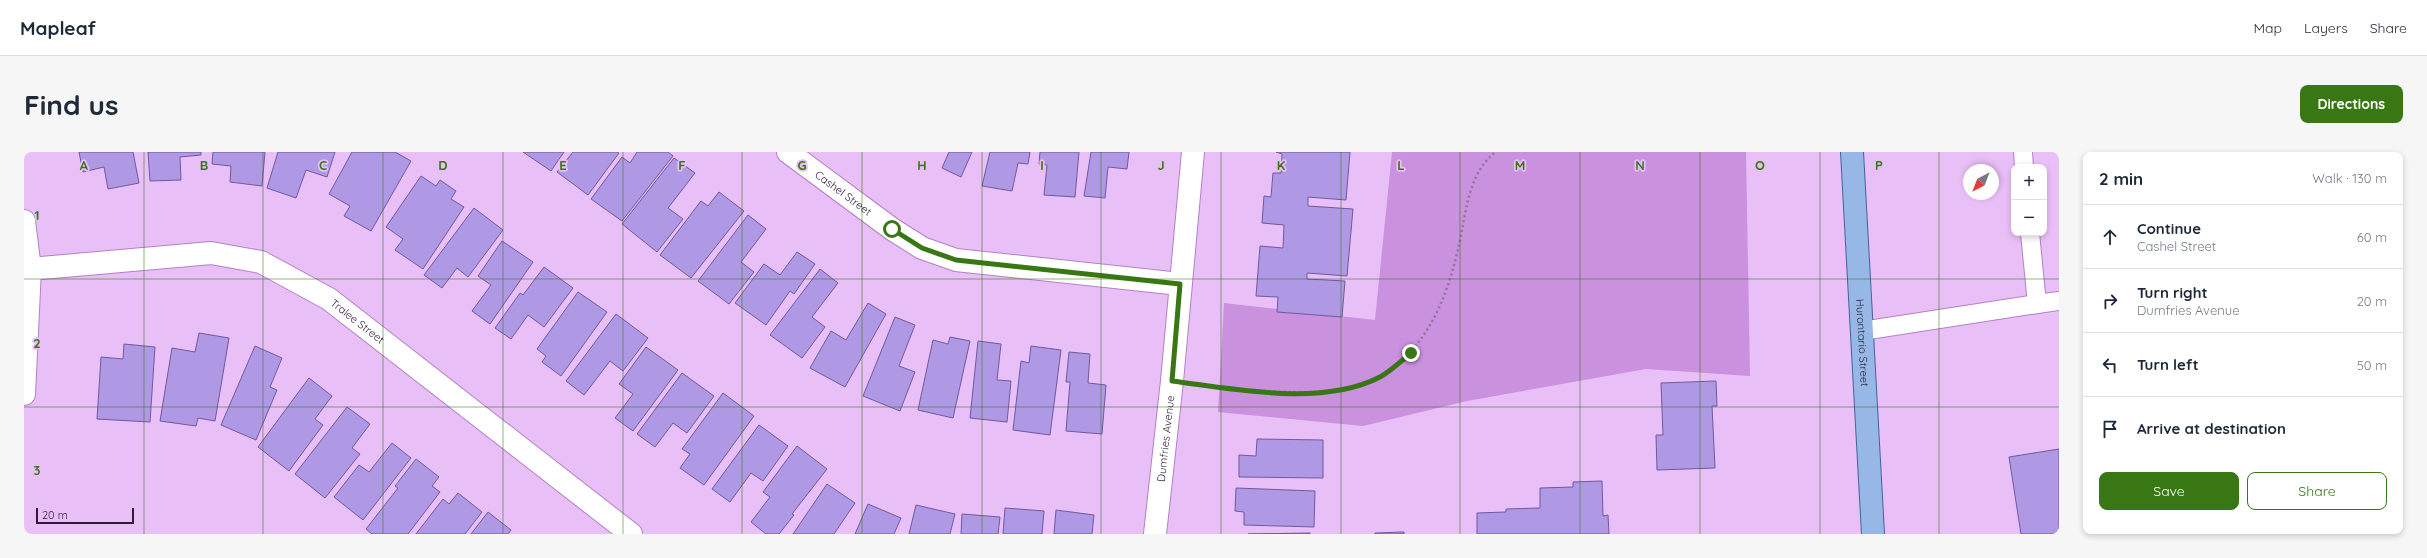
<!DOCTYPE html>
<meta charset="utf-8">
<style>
:root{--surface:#fff;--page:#f6f6f7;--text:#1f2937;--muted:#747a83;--line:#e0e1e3;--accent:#387714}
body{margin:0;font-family:Quicksand,sans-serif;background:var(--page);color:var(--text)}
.controls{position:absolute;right:12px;top:12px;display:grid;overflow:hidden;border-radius:8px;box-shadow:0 2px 6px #0003}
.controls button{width:36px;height:36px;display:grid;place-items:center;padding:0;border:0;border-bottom:1px solid var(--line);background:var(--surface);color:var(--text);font:20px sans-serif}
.compass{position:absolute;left:1939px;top:12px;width:36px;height:36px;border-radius:50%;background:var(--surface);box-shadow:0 2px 6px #0003;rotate:222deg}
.scale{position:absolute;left:12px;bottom:10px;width:98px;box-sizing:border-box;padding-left:4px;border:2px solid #2e1a35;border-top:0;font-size:11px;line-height:14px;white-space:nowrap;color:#2e1a35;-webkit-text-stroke:3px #e8bff7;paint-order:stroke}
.stop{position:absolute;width:12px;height:12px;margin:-9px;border:3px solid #387714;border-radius:50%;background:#fff}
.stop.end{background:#387714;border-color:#fff;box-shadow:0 1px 4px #0008}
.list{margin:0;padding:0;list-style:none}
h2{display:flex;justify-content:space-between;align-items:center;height:52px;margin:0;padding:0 16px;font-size:17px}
h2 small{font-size:13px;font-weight:400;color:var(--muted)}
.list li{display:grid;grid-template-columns:26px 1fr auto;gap:12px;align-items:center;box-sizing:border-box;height:64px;padding:0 16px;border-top:1px solid var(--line)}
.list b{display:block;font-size:15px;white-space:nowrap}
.list p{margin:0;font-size:13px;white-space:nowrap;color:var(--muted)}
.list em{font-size:13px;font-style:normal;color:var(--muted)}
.actions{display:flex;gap:8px;padding:12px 16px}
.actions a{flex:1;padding:9px 0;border:1px solid var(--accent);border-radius:8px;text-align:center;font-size:14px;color:var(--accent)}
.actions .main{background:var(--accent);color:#fff}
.icon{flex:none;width:22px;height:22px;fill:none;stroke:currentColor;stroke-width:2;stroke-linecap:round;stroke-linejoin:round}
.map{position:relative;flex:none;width:2035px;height:382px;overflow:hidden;border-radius:8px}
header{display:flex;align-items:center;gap:24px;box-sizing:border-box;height:56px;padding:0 20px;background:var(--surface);border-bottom:1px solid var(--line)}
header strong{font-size:19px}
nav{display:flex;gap:22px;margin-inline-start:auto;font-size:14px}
.intro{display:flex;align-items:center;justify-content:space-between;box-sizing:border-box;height:96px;padding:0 24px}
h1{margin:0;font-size:28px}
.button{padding:10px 18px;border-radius:8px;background:var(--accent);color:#fff;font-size:14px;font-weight:700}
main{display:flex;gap:24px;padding:0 24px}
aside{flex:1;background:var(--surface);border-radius:8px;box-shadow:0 2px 6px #0003}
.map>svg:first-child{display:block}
.green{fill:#ca91de}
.building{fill:#af99e5;stroke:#70599f}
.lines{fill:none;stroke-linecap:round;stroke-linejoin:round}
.service-casing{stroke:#b382c4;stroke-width:20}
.minor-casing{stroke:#b382c4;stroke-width:24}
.tertiary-casing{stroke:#b382c4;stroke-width:24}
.primary-casing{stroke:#45629d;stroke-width:24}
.path{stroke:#92739d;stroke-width:2.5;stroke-dasharray:2 3;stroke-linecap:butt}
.service{stroke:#fff;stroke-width:18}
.minor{stroke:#fff;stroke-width:22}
.tertiary{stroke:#fff;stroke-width:22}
.primary{stroke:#97b8e6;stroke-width:22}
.route{stroke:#387714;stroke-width:5}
.grid{fill:none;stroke:#387714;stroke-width:1;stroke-opacity:0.55}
.labels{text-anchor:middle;stroke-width:3.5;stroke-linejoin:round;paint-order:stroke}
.street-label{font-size:11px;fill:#2e1a35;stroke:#e8bff7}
.grid-label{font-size:13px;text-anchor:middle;font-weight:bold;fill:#387714;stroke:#e8bff7;stroke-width:3.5;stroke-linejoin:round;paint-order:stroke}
</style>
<header>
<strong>Mapleaf</strong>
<nav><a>Map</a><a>Layers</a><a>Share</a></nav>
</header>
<div class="intro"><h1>Find us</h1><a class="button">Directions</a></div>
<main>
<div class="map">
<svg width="2035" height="382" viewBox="0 0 2035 382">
<rect width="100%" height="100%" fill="#e8bff7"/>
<polygon class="green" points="1368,0 1722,0 1726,224 1622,217 1443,249 1339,274 1194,260 1200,151 1351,168"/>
<g class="building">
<polygon points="55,0 109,0 115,31 84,37 80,15 59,20"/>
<polygon points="124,0 177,0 177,3 156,5 157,28 126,29"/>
<polygon points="189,0 241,0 238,34 206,30 207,14 188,12"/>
<polygon points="254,0 311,0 303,25 282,18 272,46 243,36"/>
<polygon points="328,0 371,0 387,9 347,79 320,64 326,54 305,42"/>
<polygon points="499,0 540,0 527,19"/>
<polygon points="549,0 593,0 595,1 564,43 533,20"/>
<polygon points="613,0 644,0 649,4 598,69 567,47 598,5 606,11"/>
<polygon points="925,0 948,0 937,25 918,16"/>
<polygon points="966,0 1006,0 1004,12 994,11 988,39 958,34"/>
<polygon points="1016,0 1055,0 1051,45 1020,43 1023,13 1015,12"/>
<polygon points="1067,0 1105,0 1103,17 1084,15 1081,46 1060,44"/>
<polygon points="1252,0 1326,0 1322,48 1284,45 1284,54 1329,57 1323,124 1283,121 1283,127 1321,129 1318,165 1253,160 1254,145 1232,144 1236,94 1259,96 1260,73 1238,71 1240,44 1247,45 1249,21 1257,21 1258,2"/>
<polygon points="650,6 671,21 644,56 659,67 633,100 598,72"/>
<polygon points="397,24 412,34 416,28 432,39 427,47 440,55 399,117 371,98 379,87 362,75"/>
<polygon points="695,40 720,59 667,126 636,103 677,49 684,54"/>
<polygon points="450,56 479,78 444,125 433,116 418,136 400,123"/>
<polygon points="724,63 742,77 717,110 730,120 705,152 674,129"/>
<polygon points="478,89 509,110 466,172 448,159 467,133 454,124"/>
<polygon points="773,100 791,112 770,142 766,139 742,173 711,151 740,112 756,123"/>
<polygon points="520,115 549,136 520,175 504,163 487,187 471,176 496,141 499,143"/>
<polygon points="796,117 814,131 788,165 801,175 778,206 746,183"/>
<polygon points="554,140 583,160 537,224 518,210 522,204 513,197"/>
<polygon points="844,151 862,162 821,235 786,216 807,179 822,188"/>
<polygon points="592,162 624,186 599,219 586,209 560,243 542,229"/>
<polygon points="871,165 891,173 875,214 891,220 876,259 839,244"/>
<polygon points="175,181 205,186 191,269 174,266 172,274 136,269 148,196 171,200"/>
<polygon points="926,185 946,189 929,266 894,258 909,188 924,192"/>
<polygon points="954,189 977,192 973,228 987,229 983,270 946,266"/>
<polygon points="100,192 131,195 126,270 73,267 77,205 99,207"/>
<polygon points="231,194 258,206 246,235 253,238 232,288 197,273"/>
<polygon points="1007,194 1037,198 1026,283 989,278 997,209 1005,211"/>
<polygon points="622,195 654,218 609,279 591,266 609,242 595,232"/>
<polygon points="1045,200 1066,202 1064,231 1082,233 1078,282 1042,279 1046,230 1042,230"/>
<polygon points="658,221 690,244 663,281 649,271 631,295 613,282"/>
<polygon points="285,226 308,244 291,267 299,273 265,319 234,295"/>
<polygon points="1692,229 1693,254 1688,254 1691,316 1633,318 1632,283 1639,283 1637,231"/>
<polygon points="699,241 730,264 680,333 656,316 666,302 658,297"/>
<polygon points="323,255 346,272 328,296 336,302 301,346 271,322"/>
<polygon points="735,273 764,294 739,329 727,321 706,350 688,337"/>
<polygon points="1233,287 1299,288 1299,326 1215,325 1215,303 1232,304"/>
<polygon points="368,291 387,306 339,368 310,345 335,313 345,320"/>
<polygon points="773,294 803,317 768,362 770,363 755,382 742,382 727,370 746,345 739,340"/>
<polygon points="2035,297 2035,382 1997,382 1985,305"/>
<polygon points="392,307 415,325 408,334 416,340 384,382 348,382 342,377 374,336 371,334"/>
<polygon points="1578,329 1579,364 1584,363 1585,382 1453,382 1453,361 1482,360 1482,357 1516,356 1516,336 1549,335 1549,330"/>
<polygon points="803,332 831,351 810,382 769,382"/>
<polygon points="1212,336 1291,339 1290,375 1220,373 1220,360 1211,359"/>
<polygon points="434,341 458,360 441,382 392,382 419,347 425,352"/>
<polygon points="844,352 877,366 870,382 831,382"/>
<polygon points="892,353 931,362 926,382 885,382"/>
<polygon points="981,356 1020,359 1018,382 979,382"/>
<polygon points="1032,358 1070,363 1068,382 1030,382"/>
<polygon points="464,360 487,378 484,382 447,382"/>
<polygon points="938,362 976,365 974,382 937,382"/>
<polygon points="1380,380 1380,382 1351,382 1351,381"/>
<polygon points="1286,381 1286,382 1224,382"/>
</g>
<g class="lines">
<g class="service-casing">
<g id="service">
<polyline points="1999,0 2000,15"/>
<polyline points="2013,152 2035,149"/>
<polyline points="1838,179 2013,152 2006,81"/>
</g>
</g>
<g class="minor-casing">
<g id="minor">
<path id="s1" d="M 764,0 L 868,77 L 898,96 L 932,108 L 1156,132"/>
<path id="s2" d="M 6,117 L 187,101 L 237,110 L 305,147 L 607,382"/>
<path id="s3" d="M 1131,382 L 1148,229 L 1169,0"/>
</g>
</g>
<g class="tertiary-casing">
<polyline id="tertiary" points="0,69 6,117 0,242"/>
</g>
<g class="primary-casing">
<g id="primary">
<path id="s4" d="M 1828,0 L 1849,382"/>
</g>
</g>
<path class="path" d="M 1175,233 C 1214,237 1253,241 1293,240 C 1302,239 1312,240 1320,238 C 1398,218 1424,151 1438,78 C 1443,51 1448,17 1472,0"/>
<use href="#service" class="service"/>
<use href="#minor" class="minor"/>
<use href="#tertiary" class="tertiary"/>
<use href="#primary" class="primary"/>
</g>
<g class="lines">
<path class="route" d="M 868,77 L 898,96 L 932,108 L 1156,132 L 1148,229 C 1211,237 1298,255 1356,225 C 1367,219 1377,209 1387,201"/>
</g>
<path class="grid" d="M 120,0 L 120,382M 239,0 L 239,382M 359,0 L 359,382M 479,0 L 479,382M 599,0 L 599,382M 718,0 L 718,382M 838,0 L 838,382M 958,0 L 958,382M 1077,0 L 1077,382M 1197,0 L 1197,382M 1317,0 L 1317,382M 1436,0 L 1436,382M 1556,0 L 1556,382M 1676,0 L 1676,382M 1796,0 L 1796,382M 1915,0 L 1915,382M 0,127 L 2035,127M 0,255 L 2035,255"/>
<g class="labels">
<g class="street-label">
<text dy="4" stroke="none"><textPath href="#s1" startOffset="69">Cashel Street</textPath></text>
<text dy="4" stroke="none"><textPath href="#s2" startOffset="346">Tralee Street</textPath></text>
<text dy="4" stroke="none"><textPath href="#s4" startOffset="191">Hurontario Street</textPath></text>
<text dy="4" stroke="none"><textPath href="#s3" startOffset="96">Dumfries Avenue</textPath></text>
</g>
</g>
<g class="grid-label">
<text x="60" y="18">A</text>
<text x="180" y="18">B</text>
<text x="299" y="18">C</text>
<text x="419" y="18">D</text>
<text x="539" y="18">E</text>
<text x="658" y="18">F</text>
<text x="778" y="18">G</text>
<text x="898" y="18">H</text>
<text x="1018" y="18">I</text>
<text x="1137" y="18">J</text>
<text x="1257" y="18">K</text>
<text x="1377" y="18">L</text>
<text x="1496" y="18">M</text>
<text x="1616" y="18">N</text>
<text x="1736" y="18">O</text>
<text x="1855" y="18">P</text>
<text x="13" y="68">1</text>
<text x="13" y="196">2</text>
<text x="13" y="323">3</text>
</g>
</svg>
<div class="controls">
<button>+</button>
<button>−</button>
</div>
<svg class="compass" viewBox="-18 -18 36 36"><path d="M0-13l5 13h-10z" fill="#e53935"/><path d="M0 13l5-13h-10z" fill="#747a83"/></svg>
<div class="scale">20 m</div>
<div class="stop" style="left:868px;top:77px"></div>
<div class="stop end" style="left:1387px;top:201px"></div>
</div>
<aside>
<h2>2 min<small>Walk · 130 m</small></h2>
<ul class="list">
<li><svg class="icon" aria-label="ahead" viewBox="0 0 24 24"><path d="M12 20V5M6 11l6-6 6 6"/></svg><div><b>Continue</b><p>Cashel Street</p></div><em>60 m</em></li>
<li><svg class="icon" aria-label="right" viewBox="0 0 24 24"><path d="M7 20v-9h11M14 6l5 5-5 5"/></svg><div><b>Turn right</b><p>Dumfries Avenue</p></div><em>20 m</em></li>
<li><svg class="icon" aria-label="left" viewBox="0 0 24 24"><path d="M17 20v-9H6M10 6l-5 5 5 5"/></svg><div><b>Turn left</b></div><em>50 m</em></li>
<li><svg class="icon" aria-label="arrive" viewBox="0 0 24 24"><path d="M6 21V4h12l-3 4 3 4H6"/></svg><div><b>Arrive at destination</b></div></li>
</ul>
<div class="actions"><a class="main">Save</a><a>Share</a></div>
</aside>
</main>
